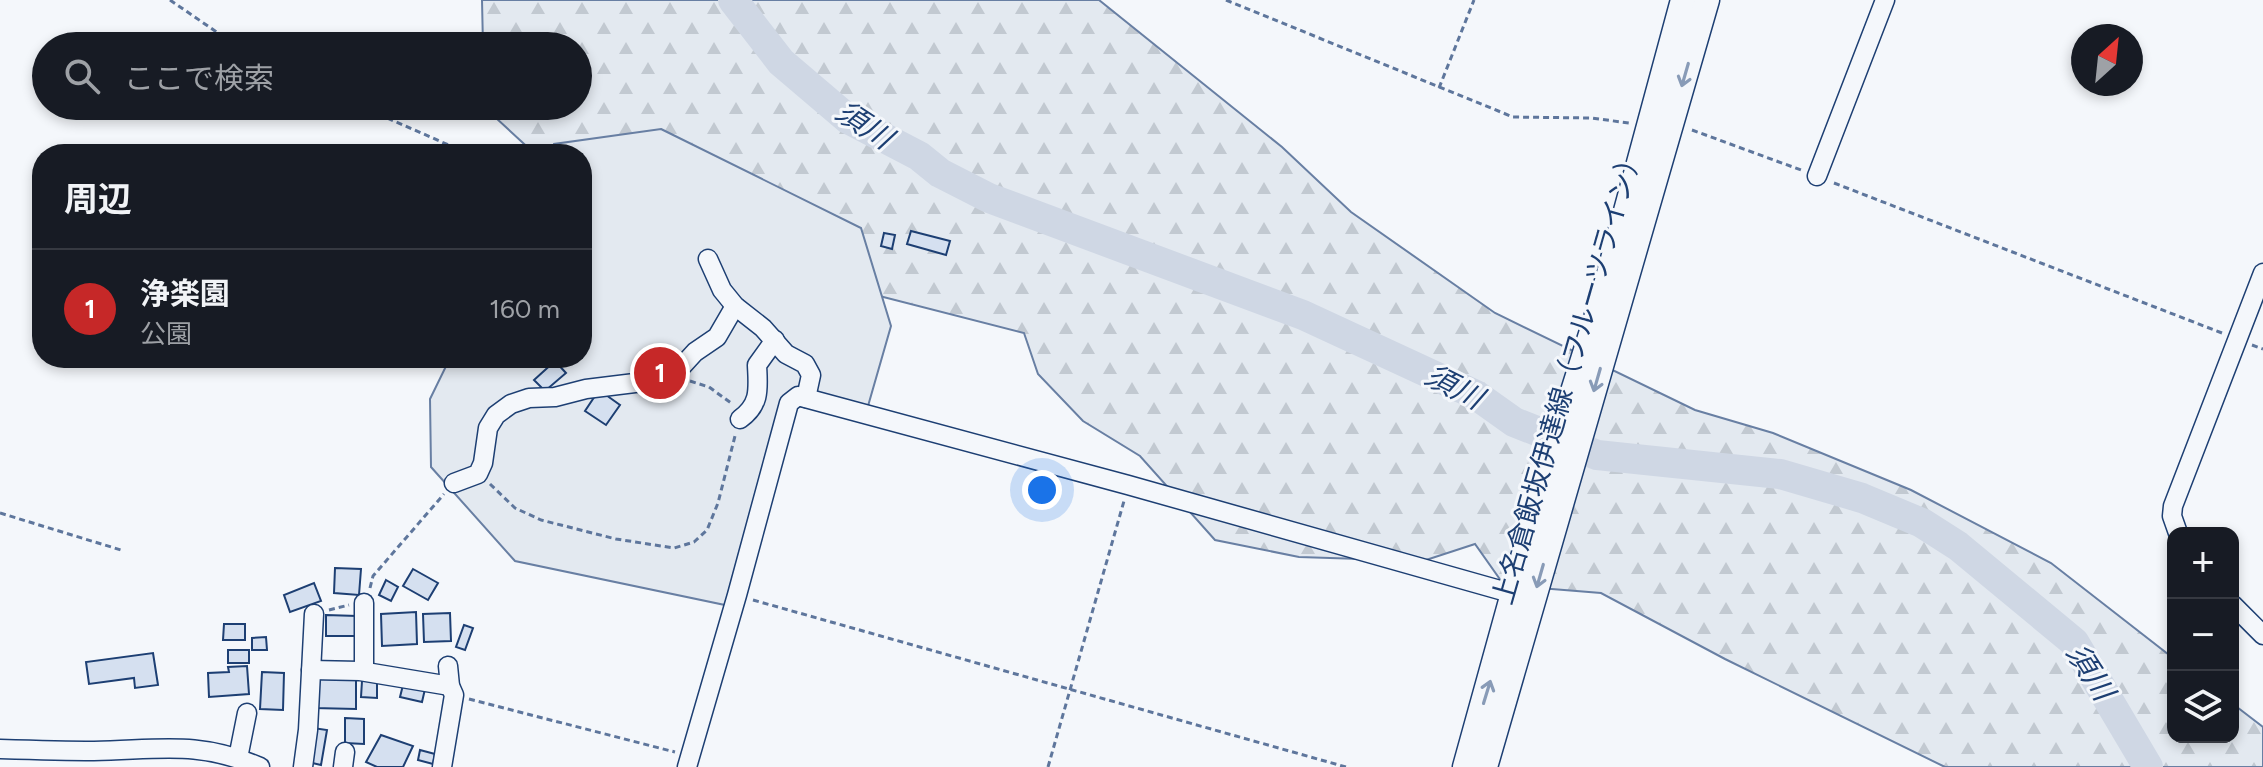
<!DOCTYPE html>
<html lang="ja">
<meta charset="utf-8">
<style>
:root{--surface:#171b24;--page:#242831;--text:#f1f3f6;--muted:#9ea1a6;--line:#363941;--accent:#c62828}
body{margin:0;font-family:Figtree,"Noto Sans JP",sans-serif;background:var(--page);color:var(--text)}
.controls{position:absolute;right:24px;bottom:24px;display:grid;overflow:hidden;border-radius:16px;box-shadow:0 4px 12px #0003}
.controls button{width:72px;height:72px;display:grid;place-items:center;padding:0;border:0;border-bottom:2px solid var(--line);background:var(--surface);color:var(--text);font:40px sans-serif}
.compass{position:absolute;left:2071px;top:24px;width:72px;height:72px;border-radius:50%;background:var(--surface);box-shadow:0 4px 12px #0003;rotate:27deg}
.you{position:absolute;left:1042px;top:490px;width:28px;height:28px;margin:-20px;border:6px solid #fff;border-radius:50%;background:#1a73e8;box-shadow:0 0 0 12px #1a73e833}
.badge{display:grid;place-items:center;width:52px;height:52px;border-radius:50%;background:var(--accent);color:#fff;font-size:26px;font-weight:700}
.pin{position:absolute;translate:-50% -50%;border:4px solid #fff;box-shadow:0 2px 8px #0006}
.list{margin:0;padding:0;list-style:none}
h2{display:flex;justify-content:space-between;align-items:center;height:104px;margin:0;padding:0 32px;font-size:34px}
h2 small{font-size:26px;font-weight:400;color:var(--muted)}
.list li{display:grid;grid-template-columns:52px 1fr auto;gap:24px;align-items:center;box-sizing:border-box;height:120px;padding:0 32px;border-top:2px solid var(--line)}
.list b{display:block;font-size:30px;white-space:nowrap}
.list p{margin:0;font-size:26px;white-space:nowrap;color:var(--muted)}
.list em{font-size:26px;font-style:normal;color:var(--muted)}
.icon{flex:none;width:44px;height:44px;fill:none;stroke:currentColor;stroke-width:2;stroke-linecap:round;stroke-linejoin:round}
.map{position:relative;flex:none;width:2263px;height:767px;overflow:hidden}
.search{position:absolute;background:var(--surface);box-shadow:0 4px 12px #0003;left:32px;top:32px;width:560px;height:88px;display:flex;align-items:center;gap:20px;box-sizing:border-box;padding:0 28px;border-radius:44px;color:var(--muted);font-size:30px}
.panel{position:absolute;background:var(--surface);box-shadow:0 4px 12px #0003;left:32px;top:144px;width:560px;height:224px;border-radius:32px}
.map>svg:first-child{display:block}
.forest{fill:url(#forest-firs);stroke:#687fa3;stroke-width:2}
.garden{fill:#e3e9f0;stroke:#687fa3;stroke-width:2}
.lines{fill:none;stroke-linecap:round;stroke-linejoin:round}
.river{stroke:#cfd7e4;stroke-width:30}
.building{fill:#d5e0f0;stroke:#1d3f73;stroke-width:2}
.minor-casing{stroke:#1d3f73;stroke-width:21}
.major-casing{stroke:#1d3f73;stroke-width:27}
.path{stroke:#5e769c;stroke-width:3;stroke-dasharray:6 4;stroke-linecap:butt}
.minor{stroke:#f4f7fb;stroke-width:18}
.major{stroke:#f4f7fb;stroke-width:24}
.oneway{stroke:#889bb7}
.labels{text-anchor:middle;stroke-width:6;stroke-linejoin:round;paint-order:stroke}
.street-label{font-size:28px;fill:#1d3f73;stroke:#f4f7fb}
.water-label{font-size:30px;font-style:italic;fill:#1d3f73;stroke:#f4f7fb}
</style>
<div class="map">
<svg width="2263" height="767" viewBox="0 0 2263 767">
<defs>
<pattern id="forest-firs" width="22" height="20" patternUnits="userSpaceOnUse" patternTransform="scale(2)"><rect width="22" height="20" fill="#e3e9f0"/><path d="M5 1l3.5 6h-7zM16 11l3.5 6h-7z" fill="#c2c9d1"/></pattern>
</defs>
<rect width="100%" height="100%" fill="#f4f7fb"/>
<polygon class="forest" points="482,0 1099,0 1282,147 1351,212 1495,313 1695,410 1773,433 1911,490 2051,563 2173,658 2173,737 2233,737 2233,704 2263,727 2263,767 1945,767 1725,659 1601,593 1504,585 1475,544 1423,561 1299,557 1215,540 1140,456 1083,421 1038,374 1024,333 778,270 582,154 535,154 483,106 578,106 578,46 483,46"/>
<polygon class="garden" points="661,129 861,228 891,326 868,406 796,387 781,399 725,605 515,561 431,467 430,399 450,358 582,358 582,154 550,154 554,144"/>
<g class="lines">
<polyline class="river" points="733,0 781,62 848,119 919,156 940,173 989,198 1303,315 1476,395 1514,422 1597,455 1780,474 1862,498 1922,523 1958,546 2074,642 2148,767"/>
</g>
<g class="building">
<polygon points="911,231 950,241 946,255 907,244"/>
<polygon points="884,233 895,235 892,249 881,246"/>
<polygon points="555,361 566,373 545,391 534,380"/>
<polygon points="599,390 620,405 606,425 585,411"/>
<polygon points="335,568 361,569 359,595 334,593"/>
<polygon points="413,569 438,583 428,600 403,586"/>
<polygon points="386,580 398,587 391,601 379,595"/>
<polygon points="314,583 321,601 290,612 284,595"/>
<polygon points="416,612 417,644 382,646 381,614"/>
<polygon points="450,613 451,641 424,642 423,614"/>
<polygon points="326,615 357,616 356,636 326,636"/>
<polygon points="224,624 245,624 245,640 223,640"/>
<polygon points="464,625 473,628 465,650 456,647"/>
<polygon points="266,637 267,650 252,650 252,638"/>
<rect x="228" y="650" width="21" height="13"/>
<polygon points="153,653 158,685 135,688 134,678 89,684 86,662"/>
<polygon points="247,666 249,694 209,697 208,673 229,672 228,667"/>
<polygon points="262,672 284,673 283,710 260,709"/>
<polygon points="315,676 356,677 356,709 314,708"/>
<polygon points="362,681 377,681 377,698 361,697"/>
<polygon points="403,685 425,689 422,702 400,697"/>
<polygon points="345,718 364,719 364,744 345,743"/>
<polygon points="313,728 327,730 321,765 308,762"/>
<polygon points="381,735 413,746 403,767 377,767 366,762"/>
<polygon points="420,750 435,754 433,764 418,760"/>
</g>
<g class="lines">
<g class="minor-casing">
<g id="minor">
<polyline points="1817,176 1885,0"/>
<polyline points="708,259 722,290 735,306 763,328 786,354 805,364 811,375 806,398"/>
<path d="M 740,419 C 761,404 758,388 757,365 L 775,340"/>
<polyline points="454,483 478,474 483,463 488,428 496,415 511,404 529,398 555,397 586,389 651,381 673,376 695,352 717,337 735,306"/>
<polyline points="2178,533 2172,516 2173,506 2263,273"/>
<polyline points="2233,605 2263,635"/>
<polyline points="311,670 360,671 450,686"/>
<polyline points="364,671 364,603"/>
<path d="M 0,749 C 31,750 63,751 94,751 C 159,750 197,740 260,767"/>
<polyline points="238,758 247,713"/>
<polyline points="303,767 308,730 314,614"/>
<polyline points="343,767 345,752"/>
<polyline points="442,767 454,695 450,686 448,666"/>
<polyline points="687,767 737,595 789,403 798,396 1128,485 1514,594"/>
</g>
</g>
<g class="major-casing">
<g id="major">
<polyline points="1465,767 1540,496 1603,296 1683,0"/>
<polyline points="1485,767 1707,0"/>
</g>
</g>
<g class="path">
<polyline points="170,0 237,46"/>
<polyline points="1226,0 1513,117 1591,118 1629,123"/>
<polyline points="1439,88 1474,0"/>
<polyline points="360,106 469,154"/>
<polyline points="1692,130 1801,170"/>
<polyline points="1834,183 2222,333"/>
<polyline points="2252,345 2263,349"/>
<polyline points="690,381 709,387 731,403"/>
<polyline points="490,484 515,508 541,520 616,539 674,548 694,542 707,530 718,503 735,436"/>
<polyline points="0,513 121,550"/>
<polyline points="370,588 373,576 444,494"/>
<polyline points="753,600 1346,767"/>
<polyline points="329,610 349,605"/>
<polyline points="469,699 675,752"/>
<polyline points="1048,767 1124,501"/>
</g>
<use href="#minor" class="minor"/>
<use href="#major" class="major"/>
</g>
<defs><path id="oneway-shaft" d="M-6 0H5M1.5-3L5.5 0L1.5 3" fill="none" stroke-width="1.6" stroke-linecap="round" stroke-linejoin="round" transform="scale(2)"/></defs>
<g class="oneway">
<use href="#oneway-shaft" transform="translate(1685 75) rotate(106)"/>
<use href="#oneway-shaft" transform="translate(1597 380) rotate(106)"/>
<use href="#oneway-shaft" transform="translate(1540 576) rotate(106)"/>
<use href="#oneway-shaft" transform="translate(1487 692) rotate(-73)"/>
</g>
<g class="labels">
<g class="street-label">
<text transform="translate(1567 375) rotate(-74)" y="10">上名倉飯坂伊達線（フルーツライン）</text>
</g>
<g class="water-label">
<text transform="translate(864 125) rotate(33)" y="10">須川</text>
<text transform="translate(1454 387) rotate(27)" y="10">須川</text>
<text transform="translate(2090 672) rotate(57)" y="10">須川</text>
</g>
</g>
</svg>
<div class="controls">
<button>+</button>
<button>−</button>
<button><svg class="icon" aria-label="layers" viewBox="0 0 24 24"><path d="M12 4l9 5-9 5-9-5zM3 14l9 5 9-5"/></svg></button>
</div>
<svg class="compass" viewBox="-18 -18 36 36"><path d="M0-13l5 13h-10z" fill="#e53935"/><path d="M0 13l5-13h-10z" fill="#9ea1a6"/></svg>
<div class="you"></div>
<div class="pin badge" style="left:660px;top:373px">1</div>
<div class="search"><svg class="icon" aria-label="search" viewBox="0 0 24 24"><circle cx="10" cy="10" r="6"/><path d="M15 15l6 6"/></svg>ここで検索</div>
<section class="panel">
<h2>周辺<small></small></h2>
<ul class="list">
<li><span class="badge">1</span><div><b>浄楽園</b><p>公園</p></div><em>160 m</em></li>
</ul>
</section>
</div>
